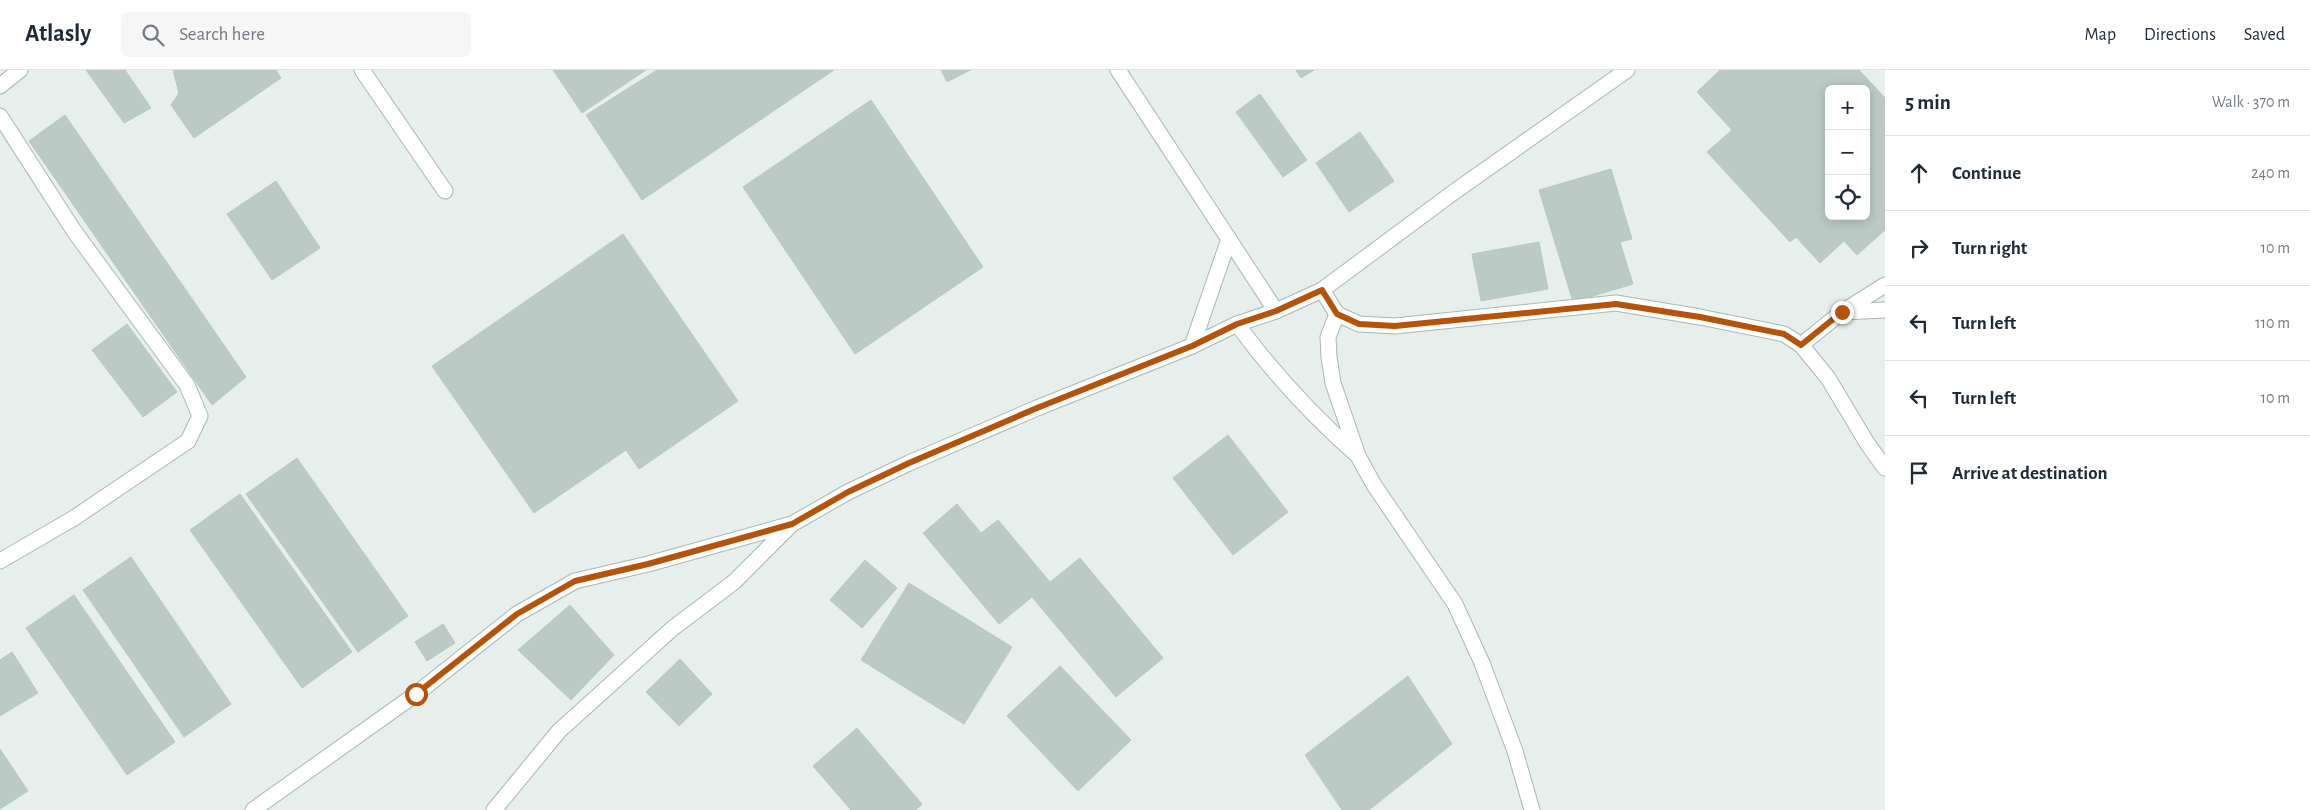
<!DOCTYPE html>
<meta charset="utf-8">
<style>
:root{--surface:#fff;--page:#f6f6f7;--text:#1f2937;--muted:#747a83;--line:#e0e1e3}
body{margin:0;font-family:"Alegreya Sans",sans-serif;background:var(--page);color:var(--text)}
.controls{position:absolute;right:15px;top:15px;display:grid;overflow:hidden;border-radius:8px;box-shadow:0 2px 12px #0003}
.controls button{width:45px;height:45px;display:grid;place-items:center;padding:0;border:0;border-bottom:1px solid var(--line);background:var(--surface);color:var(--text);font:25px sans-serif}
.stop{position:absolute;width:15px;height:15px;margin:-11px;border:4px solid #b45309;border-radius:50%;background:#fff}
.stop.end{background:#b45309;border-color:#fff;box-shadow:0 1px 5px #0008}
.list{margin:0;padding:0;list-style:none}
h2{display:flex;justify-content:space-between;align-items:center;height:65px;margin:0;padding:0 20px;font-size:21px}
h2 small{font-size:16px;font-weight:400;color:var(--muted)}
.list li{display:grid;grid-template-columns:32px 1fr auto;gap:15px;align-items:center;box-sizing:border-box;height:75px;padding:0 20px;border-top:1px solid var(--line)}
.list b{display:block;font-size:19px;white-space:nowrap}
.list em{font-size:16px;font-style:normal;color:var(--muted)}
.icon{flex:none;width:28px;height:28px;fill:none;stroke:currentColor;stroke-width:2;stroke-linecap:round;stroke-linejoin:round}
.map{position:relative;flex:none;width:1885px;height:740px;overflow:hidden}
header{display:flex;align-items:center;gap:30px;box-sizing:border-box;height:70px;padding:0 25px;background:var(--surface);border-bottom:1px solid var(--line)}
header strong{font-size:24px}
nav{display:flex;gap:28px;margin-inline-start:auto;font-size:18px}
.search{width:350px;height:45px;background:var(--page);display:flex;align-items:center;gap:12px;box-sizing:border-box;padding:0 18px;border-radius:8px;color:var(--muted);font-size:19px}
main{display:flex}
aside{flex:1;background:var(--surface)}
.map>svg:first-child{display:block}
.building{fill:#bbcac4;stroke:#b8c9c2;fill-rule:evenodd}
.lines{fill:none;stroke-linecap:round;stroke-linejoin:round}
.minor-casing{stroke:#a8b8b2;stroke-width:17}
.minor{stroke:#fff;stroke-width:15}
.route{stroke:#b45309;stroke-width:6}
</style>
<header>
<strong>Atlasly</strong>
<div class="search"><svg class="icon" aria-label="search" viewBox="0 0 24 24"><circle cx="10" cy="10" r="6"/><path d="M15 15l6 6"/></svg>Search here</div>
<nav><a>Map</a><a>Directions</a><a>Saved</a></nav>
</header>
<main>
<div class="map">
<svg width="1885" height="740" viewBox="0 0 1885 740">
<rect width="100%" height="100%" fill="#e6efeb"/>
<g class="building">
<polygon points="86,0 125,0 151,38 124,53"/>
<polygon points="173,0 276,0 281,8 194,68 171,35 179,23"/>
<polygon points="553,0 646,0 582,43"/>
<polygon points="657,0 834,0 642,130 586,45"/>
<polygon points="941,0 970,0 947,12"/>
<polygon points="1296,0 1314,0 1301,8"/>
<path d="M 1720,0 L 1859,0 L 1885,28 L 1885,160 L 1857,185 L 1844,171 L 1820,193 L 1796,167 L 1790,172 L 1707,82 L 1732,60 L 1697,22 ZM 1829,19 L 1866,19 L 1866,146 L 1829,146 Z"/>
<polygon points="1260,24 1307,90 1283,107 1236,42"/>
<polygon points="871,30 983,197 855,284 743,117"/>
<polygon points="65,45 246,307 212,335 29,71"/>
<polygon points="1360,62 1394,111 1349,142 1316,93"/>
<polygon points="1611,99 1632,169 1620,172 1633,214 1573,232 1539,120"/>
<polygon points="276,111 320,178 272,210 227,144"/>
<polygon points="623,164 738,331 639,399 626,380 534,443 432,296"/>
<polygon points="1539,172 1548,219 1481,231 1472,184"/>
<polygon points="127,254 177,322 143,347 92,280"/>
<polygon points="1228,365 1288,442 1233,485 1173,408"/>
<polygon points="297,388 408,546 358,582 246,424"/>
<polygon points="240,424 352,582 302,618 190,460"/>
<polygon points="957,434 981,463 998,450 1050,512 1080,488 1163,588 1116,627 1032,527 999,554 923,463"/>
<polygon points="131,487 231,634 184,667 83,520"/>
<polygon points="865,490 897,518 862,558 830,530"/>
<polygon points="909,513 1012,577 964,654 861,590"/>
<polygon points="74,525 175,672 127,705 26,558"/>
<polygon points="570,535 614,585 571,630 518,580"/>
<polygon points="443,554 455,573 427,591 415,572"/>
<polygon points="12,582 38,623 0,646 0,590"/>
<polygon points="680,589 712,624 679,656 646,622"/>
<polygon points="1060,596 1131,670 1078,721 1007,646"/>
<polygon points="1408,606 1452,674 1369,740 1342,740 1305,685"/>
<polygon points="857,658 922,734 916,740 851,740 813,696"/>
<polygon points="0,679 28,721 0,739"/>
</g>
<g class="lines">
<g class="minor-casing">
<g id="minor">
<polyline points="362,0 445,121"/>
<polyline points="1118,0 1276,241"/>
<polyline points="0,16 20,0"/>
<polyline points="0,46 74,161 187,315 200,346 188,371 74,448 0,491"/>
<polyline points="1322,220 1337,244 1359,254 1395,256 1616,233 1700,247 1784,264 1801,275 1828,308 1867,373 1885,398"/>
<polyline points="1843,242 1885,240"/>
<polyline points="1337,244 1328,267 1329,287 1333,313 1358,386 1374,415 1455,534 1482,593 1515,681 1532,740"/>
<path d="M 1237,254 C 1272,302 1313,346 1357,385"/>
<polyline points="1801,275 1842,242 1885,215"/>
<polyline points="1192,276 1229,169"/>
<polyline points="253,740 416,624 517,544 575,511 648,494 792,454 848,422 909,393 1037,338 1192,276 1237,254 1276,241 1322,220 1454,122 1627,0"/>
<polyline points="494,740 559,661 673,558 734,512 791,455"/>
</g>
</g>
<use href="#minor" class="minor"/>
</g>
<g class="lines">
<polyline class="route" points="416,624 517,544 575,511 648,494 792,454 848,422 909,393 1037,338 1192,276 1237,254 1276,241 1322,220 1337,244 1359,254 1395,256 1616,234 1700,247 1784,264 1801,275 1842,242"/>
</g>
</svg>
<div class="controls">
<button>+</button>
<button>−</button>
<button><svg class="icon" aria-label="locate" viewBox="0 0 24 24"><circle cx="12" cy="12" r="6"/><path d="M12 2v4M12 18v4M2 12h4M18 12h4"/></svg></button>
</div>
<div class="stop" style="left:416px;top:624px"></div>
<div class="stop end" style="left:1842px;top:242px"></div>
</div>
<aside>
<h2>5 min<small>Walk · 370 m</small></h2>
<ul class="list">
<li><svg class="icon" aria-label="ahead" viewBox="0 0 24 24"><path d="M12 20V5M6 11l6-6 6 6"/></svg><div><b>Continue</b></div><em>240 m</em></li>
<li><svg class="icon" aria-label="right" viewBox="0 0 24 24"><path d="M7 20v-9h11M14 6l5 5-5 5"/></svg><div><b>Turn right</b></div><em>10 m</em></li>
<li><svg class="icon" aria-label="left" viewBox="0 0 24 24"><path d="M17 20v-9H6M10 6l-5 5 5 5"/></svg><div><b>Turn left</b></div><em>110 m</em></li>
<li><svg class="icon" aria-label="left" viewBox="0 0 24 24"><path d="M17 20v-9H6M10 6l-5 5 5 5"/></svg><div><b>Turn left</b></div><em>10 m</em></li>
<li><svg class="icon" aria-label="arrive" viewBox="0 0 24 24"><path d="M6 21V4h12l-3 4 3 4H6"/></svg><div><b>Arrive at destination</b></div></li>
</ul>
</aside>
</main>
